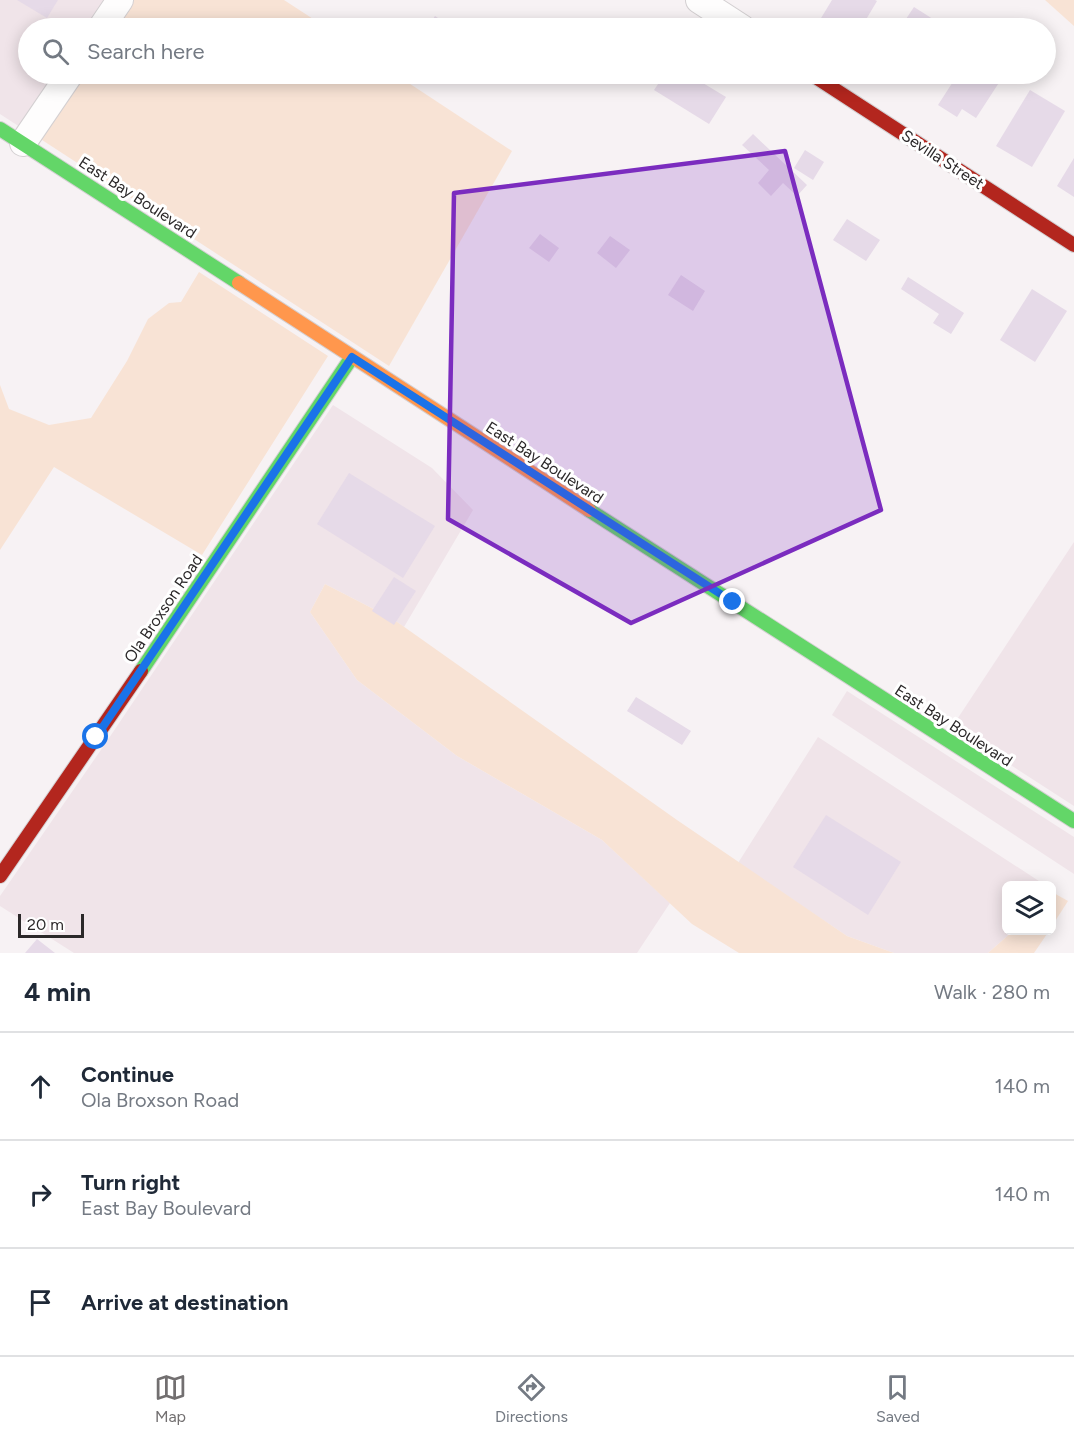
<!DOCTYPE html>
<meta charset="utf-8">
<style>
:root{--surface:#fff;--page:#f6f6f7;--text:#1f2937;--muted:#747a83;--line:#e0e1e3;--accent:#726f70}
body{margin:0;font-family:Figtree,sans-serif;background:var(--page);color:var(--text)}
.controls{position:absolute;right:18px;bottom:18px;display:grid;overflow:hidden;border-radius:9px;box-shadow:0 3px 15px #0003}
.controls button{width:54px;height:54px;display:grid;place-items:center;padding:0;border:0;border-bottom:2px solid var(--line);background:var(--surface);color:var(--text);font:30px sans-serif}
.scale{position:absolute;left:18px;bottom:15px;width:66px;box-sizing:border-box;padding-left:6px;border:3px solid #2b2829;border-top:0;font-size:16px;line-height:21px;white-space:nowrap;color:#2b2829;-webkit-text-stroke:4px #fff;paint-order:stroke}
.stop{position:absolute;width:18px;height:18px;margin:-14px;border:4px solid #1a73e8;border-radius:50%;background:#fff}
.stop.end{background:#1a73e8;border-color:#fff;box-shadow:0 2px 6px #0008}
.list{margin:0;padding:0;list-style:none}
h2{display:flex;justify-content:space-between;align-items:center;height:78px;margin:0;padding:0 24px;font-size:26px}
h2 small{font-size:20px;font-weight:400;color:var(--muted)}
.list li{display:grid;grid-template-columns:39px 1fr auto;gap:18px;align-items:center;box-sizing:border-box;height:108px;padding:0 24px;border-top:2px solid var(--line)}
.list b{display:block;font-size:22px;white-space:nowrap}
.list p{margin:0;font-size:20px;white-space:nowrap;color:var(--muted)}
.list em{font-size:20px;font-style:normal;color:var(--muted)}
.icon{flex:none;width:33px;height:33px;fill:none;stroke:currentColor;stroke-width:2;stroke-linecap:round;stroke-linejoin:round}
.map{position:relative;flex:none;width:1074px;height:953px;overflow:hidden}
.search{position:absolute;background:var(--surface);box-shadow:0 3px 15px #0003;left:18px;right:18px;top:18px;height:66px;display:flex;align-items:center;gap:15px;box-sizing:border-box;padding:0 21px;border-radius:33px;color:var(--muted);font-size:22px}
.sheet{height:402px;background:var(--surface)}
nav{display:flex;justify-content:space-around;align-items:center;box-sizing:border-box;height:84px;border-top:2px solid var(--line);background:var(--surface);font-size:16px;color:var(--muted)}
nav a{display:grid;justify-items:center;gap:3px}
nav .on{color:var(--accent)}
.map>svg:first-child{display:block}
.built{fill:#f0e4e9}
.green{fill:#f8e3d5}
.building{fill:#e6dae8}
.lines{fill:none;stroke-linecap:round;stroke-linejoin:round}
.street-casing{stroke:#d4d0d2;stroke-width:28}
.fast-casing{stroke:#d4d0d2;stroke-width:16}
.slow-casing{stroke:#d4d0d2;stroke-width:16}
.jam-casing{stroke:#d4d0d2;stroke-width:16}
.street{stroke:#fefdfd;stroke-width:26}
.fast{stroke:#63d668;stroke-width:14}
.slow{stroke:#ff974d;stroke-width:14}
.jam{stroke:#b3261e;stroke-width:14}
.route{stroke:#1a73e8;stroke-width:8}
.marked{fill:#7b2cbf;fill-opacity:0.2;stroke:#7b2cbf;stroke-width:4.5;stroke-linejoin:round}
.labels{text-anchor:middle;stroke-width:6;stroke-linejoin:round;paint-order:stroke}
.street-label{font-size:16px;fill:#2b2829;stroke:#fff}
</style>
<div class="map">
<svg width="1074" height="953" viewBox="0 0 1074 953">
<rect width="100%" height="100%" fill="#f7f2f4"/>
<g class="built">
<polygon points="0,0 104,0 85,28 28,28 28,74 57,74 20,127 0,114"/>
<polygon points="333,405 432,468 473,510 404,627 393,619 325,584 310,612 357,680 457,756 602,840 670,903 637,953 74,953 0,906 0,896 105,744"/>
<polygon points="1074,542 1074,806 952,727"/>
<polygon points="847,691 1074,837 1074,874 832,715"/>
<polygon points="818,737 1045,885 1006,886 1006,930 1013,931 988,953 894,953 847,936 738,863"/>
</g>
<g class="green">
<polygon points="134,0 284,0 327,28 114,28"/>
<polygon points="1045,0 1074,0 1074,26"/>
<polygon points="84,74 395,74 512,151 389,366 39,138"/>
<polygon points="199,272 328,356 202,555 54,467 0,550 0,385 9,409 49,425 91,418 127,361 148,319 169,303 181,302"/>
<polygon points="325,584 393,619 677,820 847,936 894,953 739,953 692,924 602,840 457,756 357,680 310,612"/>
<polygon points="1052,892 1068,901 1052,926"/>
<polygon points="1013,931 1013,930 1049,931 1034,953 988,953"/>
</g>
<g class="building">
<polygon points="17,0 58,0 47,18"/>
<polygon points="832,0 875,0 877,1 861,28 815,28"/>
<polygon points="914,7 947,28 900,28"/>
<polygon points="435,16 453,28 427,28"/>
<polygon points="665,74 688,74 726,97 709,124 654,90"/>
<polygon points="958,74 995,74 1002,78 976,118 962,109 957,117 938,105"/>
<polygon points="1030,90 1065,111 1032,167 996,146"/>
<polygon points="753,134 807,185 797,196 783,183 771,196 758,183 769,170 742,145"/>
<polygon points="805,150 824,162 813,180 794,168"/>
<polygon points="1074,158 1074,197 1057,186"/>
<polygon points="847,219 880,240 866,261 833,240"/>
<polygon points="540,234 559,248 549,262 529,248"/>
<polygon points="610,236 630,250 616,268 597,253"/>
<polygon points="681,275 705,291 693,311 668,295"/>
<polygon points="908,277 964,313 951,334 933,323 939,314 901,289"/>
<polygon points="1032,289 1067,311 1035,362 1000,340"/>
<polygon points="349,473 435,526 403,578 317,524"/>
<polygon points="394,577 416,591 394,625 372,611"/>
<polygon points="636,697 691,731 682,745 627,711"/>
<polygon points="826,815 901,862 868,915 793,867"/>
<polygon points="37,939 55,953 25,953"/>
</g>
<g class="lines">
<g class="street-casing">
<g id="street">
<polyline points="699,0 742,28"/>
<polyline points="101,28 120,0"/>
<polyline points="23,143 70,74"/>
</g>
</g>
<g class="fast-casing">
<g id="fast">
<polyline points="0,129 239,283"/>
<polyline points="589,510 1074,821"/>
<polyline points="141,671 352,357"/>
</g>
</g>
<g class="slow-casing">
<polyline id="slow" points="239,283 589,510"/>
</g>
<g class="jam-casing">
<g id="jam">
<polyline points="811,74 1074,245"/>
<polyline points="0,876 141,671"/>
</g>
</g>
<use href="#street" class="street"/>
<use href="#fast" class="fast"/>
<use href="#slow" class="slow"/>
<use href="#jam" class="jam"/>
</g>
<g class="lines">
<polyline class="route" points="96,737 352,357 733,602"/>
</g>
<path class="marked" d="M 785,151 L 881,510 L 631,623 L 448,519 L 454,193 Z"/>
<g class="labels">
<g class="street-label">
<text transform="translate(943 159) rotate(33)" y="6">Sevilla Street</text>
<text transform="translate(138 197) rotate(33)" y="6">East Bay Boulevard</text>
<text transform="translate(545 462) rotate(33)" y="6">East Bay Boulevard</text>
<text transform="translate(163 608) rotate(-56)" y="6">Ola Broxson Road</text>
<text transform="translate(954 725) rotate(33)" y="6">East Bay Boulevard</text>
</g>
</g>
</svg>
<div class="controls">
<button><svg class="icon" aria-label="layers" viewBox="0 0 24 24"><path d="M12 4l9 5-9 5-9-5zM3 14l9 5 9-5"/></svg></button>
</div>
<div class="scale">20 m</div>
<div class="stop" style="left:96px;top:737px"></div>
<div class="stop end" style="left:733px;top:602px"></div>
<div class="search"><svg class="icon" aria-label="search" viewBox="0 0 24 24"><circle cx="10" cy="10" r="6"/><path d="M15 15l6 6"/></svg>Search here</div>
</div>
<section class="sheet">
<h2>4 min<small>Walk · 280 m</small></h2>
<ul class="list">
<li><svg class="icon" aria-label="ahead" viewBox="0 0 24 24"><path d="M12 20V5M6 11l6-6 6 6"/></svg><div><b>Continue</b><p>Ola Broxson Road</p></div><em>140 m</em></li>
<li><svg class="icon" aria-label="right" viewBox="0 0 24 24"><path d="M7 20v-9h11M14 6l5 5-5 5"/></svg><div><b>Turn right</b><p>East Bay Boulevard</p></div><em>140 m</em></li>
<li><svg class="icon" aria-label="arrive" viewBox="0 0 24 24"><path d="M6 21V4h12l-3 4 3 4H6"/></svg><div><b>Arrive at destination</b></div></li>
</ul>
</section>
<nav>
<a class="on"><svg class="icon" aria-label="map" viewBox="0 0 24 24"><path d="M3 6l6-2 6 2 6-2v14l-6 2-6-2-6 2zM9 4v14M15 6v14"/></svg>Map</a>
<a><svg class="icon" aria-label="directions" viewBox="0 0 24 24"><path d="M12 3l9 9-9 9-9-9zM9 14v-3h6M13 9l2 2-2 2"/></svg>Directions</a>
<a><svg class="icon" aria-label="saved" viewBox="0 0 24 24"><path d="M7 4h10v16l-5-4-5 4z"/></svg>Saved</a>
</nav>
